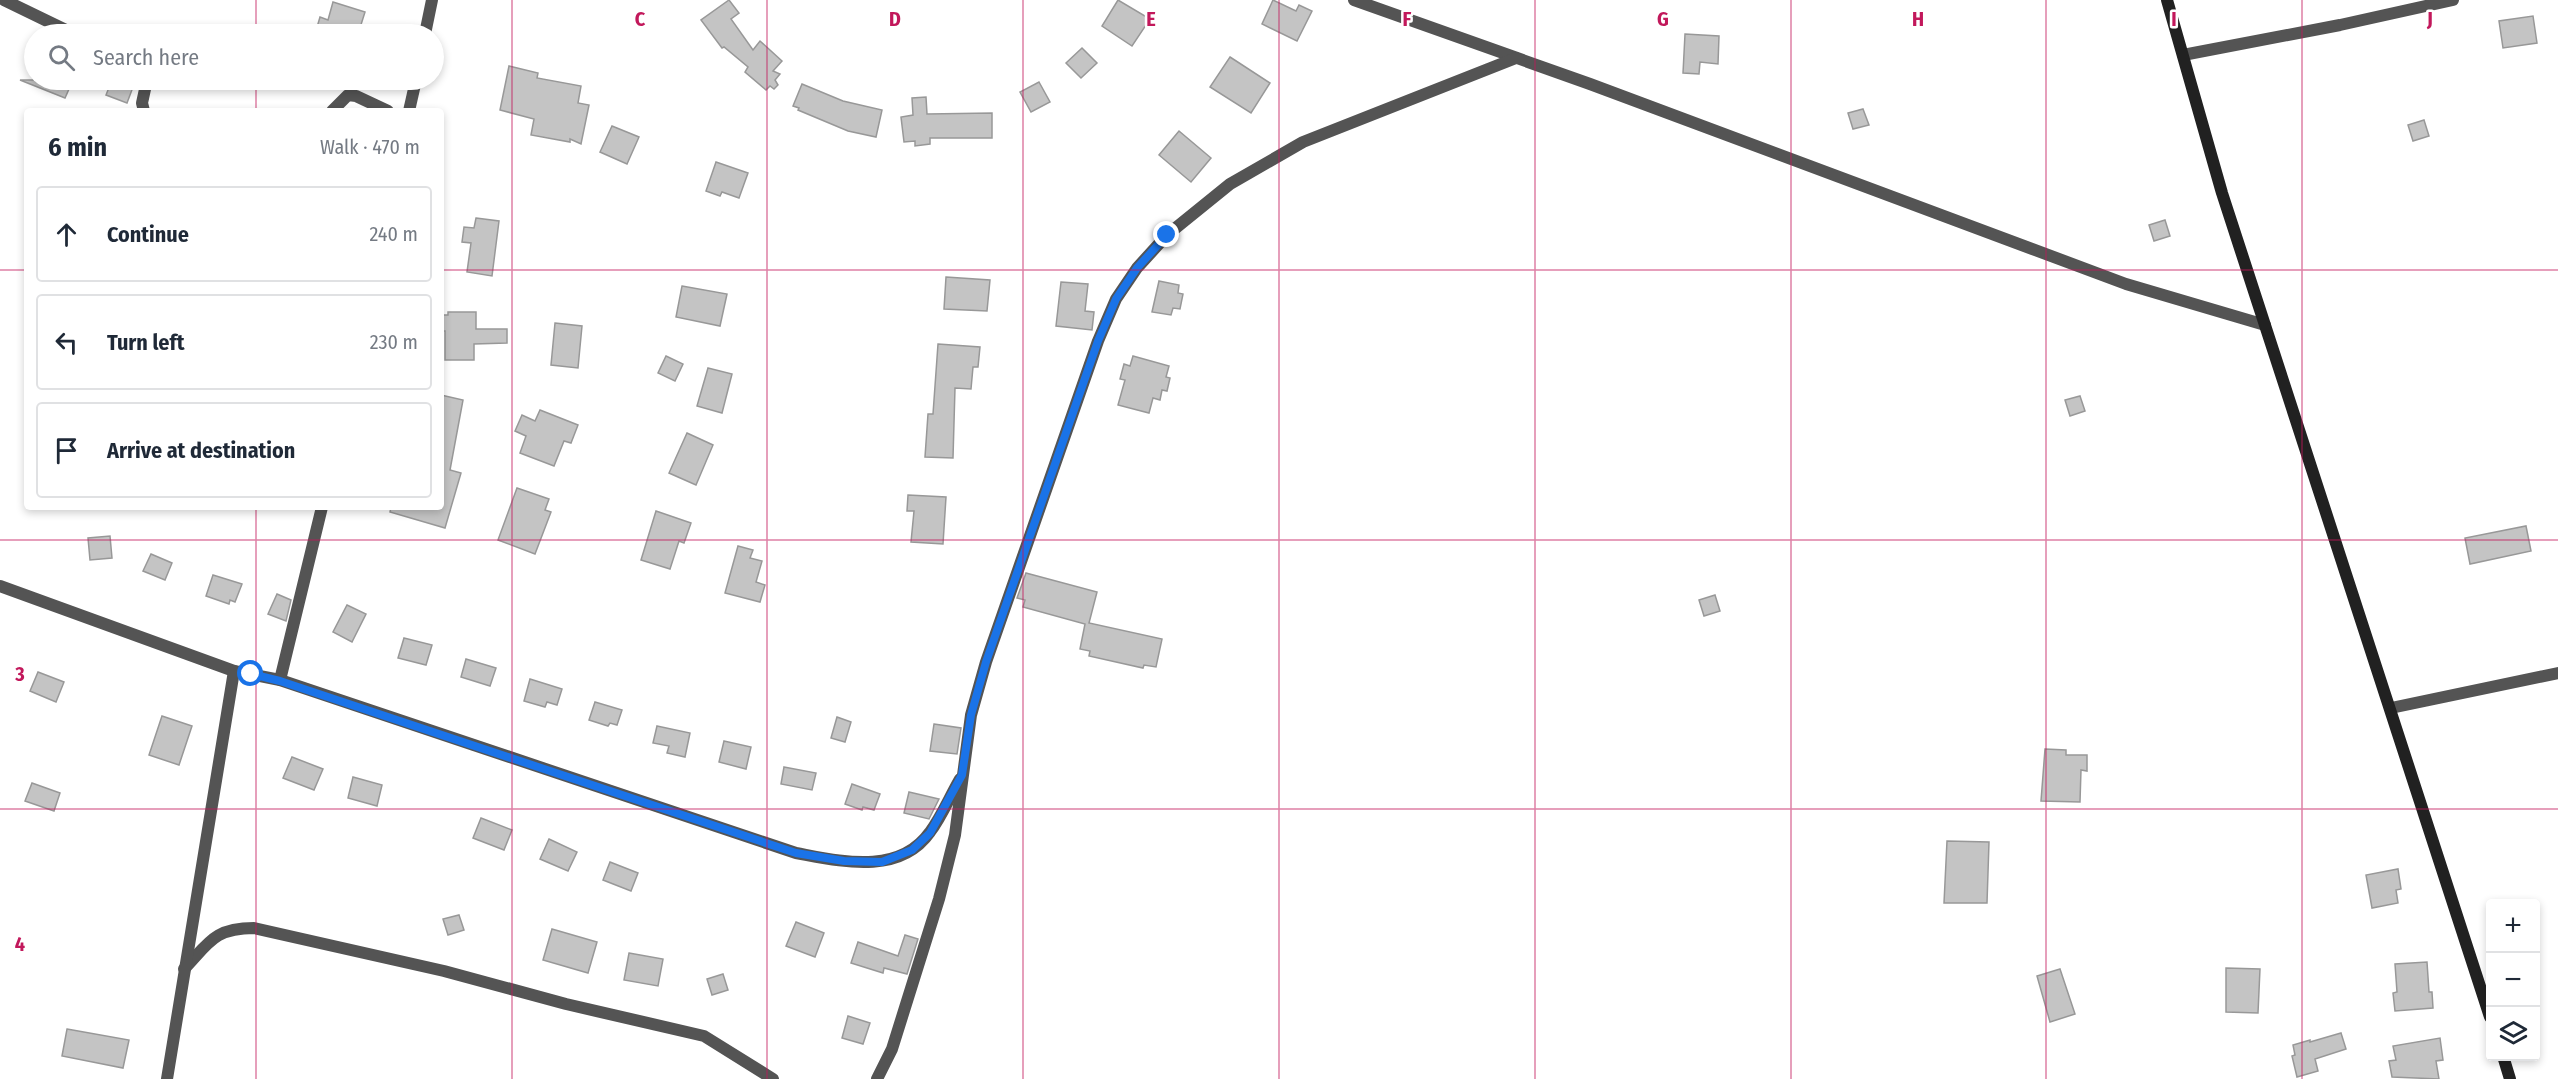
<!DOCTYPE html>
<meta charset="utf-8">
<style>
:root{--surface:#fff;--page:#f6f6f7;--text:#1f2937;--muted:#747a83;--line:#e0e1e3}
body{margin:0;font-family:"Fira Sans Condensed",sans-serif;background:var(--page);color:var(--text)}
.controls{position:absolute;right:18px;bottom:18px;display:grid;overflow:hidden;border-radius:6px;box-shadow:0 3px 9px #0003}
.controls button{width:54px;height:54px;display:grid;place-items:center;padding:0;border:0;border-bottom:2px solid var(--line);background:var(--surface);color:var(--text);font:30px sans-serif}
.stop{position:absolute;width:18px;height:18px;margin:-14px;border:4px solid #1a73e8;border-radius:50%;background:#fff}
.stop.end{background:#1a73e8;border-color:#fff;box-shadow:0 2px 6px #0008}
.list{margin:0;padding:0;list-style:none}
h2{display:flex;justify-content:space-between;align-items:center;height:78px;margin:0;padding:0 24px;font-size:26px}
h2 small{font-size:20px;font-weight:400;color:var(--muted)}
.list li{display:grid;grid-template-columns:39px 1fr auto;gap:18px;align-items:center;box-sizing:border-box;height:96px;margin:0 12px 12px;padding:0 12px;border:2px solid var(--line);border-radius:6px}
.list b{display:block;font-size:22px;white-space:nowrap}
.list em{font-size:20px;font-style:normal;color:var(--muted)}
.icon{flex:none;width:33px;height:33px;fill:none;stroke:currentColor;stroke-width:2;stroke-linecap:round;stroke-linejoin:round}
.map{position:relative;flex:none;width:2558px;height:1079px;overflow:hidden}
.search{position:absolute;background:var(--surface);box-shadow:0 3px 9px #0003;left:24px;top:24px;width:420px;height:66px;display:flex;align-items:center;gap:15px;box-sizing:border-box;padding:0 21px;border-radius:33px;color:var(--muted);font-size:22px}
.panel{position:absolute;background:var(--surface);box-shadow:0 3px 9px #0003;left:24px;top:108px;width:420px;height:402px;border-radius:6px}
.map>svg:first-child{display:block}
.building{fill:#c4c4c4;stroke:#989898;stroke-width:1.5}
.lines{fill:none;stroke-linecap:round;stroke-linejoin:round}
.minor{stroke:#545454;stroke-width:12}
.secondary{stroke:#212121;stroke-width:12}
.route{stroke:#1a73e8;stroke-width:8}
.grid{fill:none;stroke:#c2185b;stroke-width:1.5;stroke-opacity:0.55}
.grid-label{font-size:20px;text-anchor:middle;font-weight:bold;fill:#c2185b;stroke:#fff;stroke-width:5;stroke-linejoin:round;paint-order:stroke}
</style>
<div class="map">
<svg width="2558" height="1079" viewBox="0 0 2558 1079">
<rect width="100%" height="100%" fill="#fff"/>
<g class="building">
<polygon points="729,0 739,13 731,19 753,50 760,41 782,61 773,71 780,74 775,80 778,85 774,89 770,86 766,90 745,72 748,67 724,47 722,48 701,20"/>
<polygon points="1118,0 1150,19 1132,46 1102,26"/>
<polygon points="1273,0 1296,11 1299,5 1312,11 1297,41 1262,24"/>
<polygon points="333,2 365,12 359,31 362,32 362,34 315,34 320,17 328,20"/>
<polygon points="2533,16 2537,43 2503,48 2499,21"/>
<polygon points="1685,34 1719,36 1718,64 1700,62 1699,74 1683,73"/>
<polygon points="1082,48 1097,63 1081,78 1066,63"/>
<polygon points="1230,57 1270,83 1251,113 1210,87"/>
<polygon points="509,66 538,73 537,78 581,86 578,103 589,105 581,144 570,139 570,142 531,135 534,119 500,110"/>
<polygon points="20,80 73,80 65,98"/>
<polygon points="112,80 133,87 127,103 106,95"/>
<polygon points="1039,82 1050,102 1031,112 1020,92"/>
<polygon points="802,84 843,101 882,110 876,137 848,131 798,110 799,108 793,106"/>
<polygon points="926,97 927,114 992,113 992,138 930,138 930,144 915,146 915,141 904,142 901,117 913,115 912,98"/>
<polygon points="1863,109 1869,125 1853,129 1848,113"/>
<polygon points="2424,120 2429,136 2413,141 2408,125"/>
<polygon points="612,126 639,137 627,164 600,152"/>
<polygon points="1179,131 1211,158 1191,182 1159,155"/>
<polygon points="716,162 748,173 739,198 722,192 720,196 706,191"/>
<polygon points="476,218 499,221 492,276 467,272 471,243 462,242 464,227 474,228"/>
<polygon points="2165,220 2170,236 2154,241 2149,225"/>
<polygon points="946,277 990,280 987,311 944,309"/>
<polygon points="1159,281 1179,285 1178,293 1183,294 1180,309 1173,308 1171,315 1152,312"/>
<polygon points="1061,282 1088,284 1085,311 1094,312 1092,330 1056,326"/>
<polygon points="682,286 727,294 720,326 676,317"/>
<polygon points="448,312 476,312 476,329 507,329 507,343 474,344 474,360 445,360 445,331 441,331 441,315 448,315"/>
<polygon points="555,323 582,326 578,368 551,365"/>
<polygon points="938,344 980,347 978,367 973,367 971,389 955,388 953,458 925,457 928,414 933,414"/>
<polygon points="666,356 683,364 675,381 658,373"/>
<polygon points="1133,356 1169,366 1166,377 1170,378 1167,391 1162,390 1160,400 1153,398 1149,413 1118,405 1125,380 1120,379 1124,364 1130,366"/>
<polygon points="708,368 732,374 722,413 697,406"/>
<polygon points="441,395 463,400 450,470 461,473 445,528 390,512 391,507 441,507"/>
<polygon points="2080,396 2085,411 2070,416 2065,400"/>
<polygon points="540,410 578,425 571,443 564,441 554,466 520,453 526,436 515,431 522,415 535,421"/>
<polygon points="687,433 713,445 696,485 669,473"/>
<polygon points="517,488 549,499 545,510 551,512 535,554 498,540"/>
<polygon points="908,495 946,497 943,544 911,542 914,511 907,511"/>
<polygon points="656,511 691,523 684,543 679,541 670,569 641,560"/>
<polygon points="2526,526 2531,551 2470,564 2465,538"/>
<polygon points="110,536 112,558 90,560 88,538"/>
<polygon points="738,546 753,550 750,558 762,561 756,582 765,585 760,602 725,593"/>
<polygon points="151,554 172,563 165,580 143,571"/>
<polygon points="1026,573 1097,592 1089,623 1162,639 1156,667 1144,665 1143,668 1089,656 1090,651 1080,649 1085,624 1023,607 1025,600 1017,598"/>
<polygon points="213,575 242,584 235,602 230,600 229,604 206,596"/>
<polygon points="277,594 291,600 286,621 268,614"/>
<polygon points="1715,595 1720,611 1704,616 1699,600"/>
<polygon points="347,605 366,614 352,642 333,632"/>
<polygon points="404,638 432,645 426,665 398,658"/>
<polygon points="466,659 496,668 490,686 461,677"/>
<polygon points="38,672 64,682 56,702 30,691"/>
<polygon points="530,679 562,689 557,705 547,702 545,707 524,701"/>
<polygon points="595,702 622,710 617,725 610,723 608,726 589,720"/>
<polygon points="162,716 192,726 179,765 149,755"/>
<polygon points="837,717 851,722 845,742 831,738"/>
<polygon points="934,724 961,728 957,754 930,751"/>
<polygon points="657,726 690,733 685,757 667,753 669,746 653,743"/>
<polygon points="724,741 751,747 746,769 719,762"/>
<polygon points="2045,749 2066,750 2066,755 2087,755 2087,771 2081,770 2080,802 2041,801"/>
<polygon points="292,757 323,769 314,790 283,778"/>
<polygon points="784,767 816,773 812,790 781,784"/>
<polygon points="353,777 382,785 377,806 348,798"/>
<polygon points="32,783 60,793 54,811 25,801"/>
<polygon points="852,784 880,794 874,810 863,807 862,810 845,804"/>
<polygon points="909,792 939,799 929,819 904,813"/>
<polygon points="481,818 512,830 504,850 473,838"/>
<polygon points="549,839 577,852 568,871 540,859"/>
<polygon points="1947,841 1989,842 1987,903 1944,903"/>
<polygon points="610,862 638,873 631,891 603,880"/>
<polygon points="2398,869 2401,889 2396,890 2398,903 2372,908 2366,875"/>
<polygon points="459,915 464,930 448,935 443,919"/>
<polygon points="796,922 824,933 815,957 786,946"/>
<polygon points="552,929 597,942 588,973 543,960"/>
<polygon points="905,935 918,939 907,974 884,968 883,973 851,963 858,942 898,956"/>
<polygon points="629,953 663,959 658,986 624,980"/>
<polygon points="2427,962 2429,992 2432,992 2433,1008 2395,1011 2393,993 2397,992 2395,964"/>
<polygon points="2226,968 2260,969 2258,1013 2226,1012"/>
<polygon points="2060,969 2075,1014 2050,1022 2037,976"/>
<polygon points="723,974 728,990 712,995 707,979"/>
<polygon points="848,1016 870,1023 863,1044 842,1038"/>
<polygon points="67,1029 129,1040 123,1068 62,1056"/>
<polygon points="2341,1033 2346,1049 2315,1059 2318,1071 2297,1077 2292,1056 2295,1055 2293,1045 2310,1040 2310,1042"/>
<polygon points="2440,1038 2443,1060 2436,1061 2439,1079 2392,1077 2389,1061 2396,1060 2393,1046"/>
</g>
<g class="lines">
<g class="minor">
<polyline points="4,0 74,34"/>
<polyline points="1354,0 1590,84 2126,284 2265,325"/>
<polyline points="425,34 432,0"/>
<polyline points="2183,55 2340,25 2453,0"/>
<polyline points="144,111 142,103 147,80"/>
<polyline points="332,111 348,95 356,96 388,111"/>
<polyline points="409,111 416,80"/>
<path d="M 0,586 L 234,671 L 280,680 L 796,853 C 840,861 899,876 930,832 C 942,816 950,796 960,779"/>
<polyline points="280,680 322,507"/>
<polyline points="2391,708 2558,673"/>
<path d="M 184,969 C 209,943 214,928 254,928 L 444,971 L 566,1004 L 704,1036 L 773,1079"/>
<polyline points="167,1079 234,671"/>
<polyline points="877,1079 892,1049 939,899 955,835 971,715 986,662 1098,341 1116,299 1137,268 1167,235 1230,184 1303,142 1516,58"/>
</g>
<g class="secondary">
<polyline points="2167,0 2222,193 2490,1017"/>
<polyline points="2503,1056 2510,1079"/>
</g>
</g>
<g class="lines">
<polyline class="route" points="251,674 280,681 796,853 844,861 882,862 912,850 930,833 962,775 971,715 986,662 1098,341 1116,299 1137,268 1167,235"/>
</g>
<path class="grid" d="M 256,0 L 256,34M 512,0 L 512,1079M 767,0 L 767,1079M 1023,0 L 1023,1079M 1279,0 L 1279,1079M 1535,0 L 1535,1079M 1791,0 L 1791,1079M 2046,0 L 2046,1079M 2302,0 L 2302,1079M 256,80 L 256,111M 0,270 L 27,270M 441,270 L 2558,270M 256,507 L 256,1079M 0,540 L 2558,540M 0,809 L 2558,809"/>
<g class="grid-label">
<text x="640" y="26">C</text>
<text x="895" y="26">D</text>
<text x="1151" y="26">E</text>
<text x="1407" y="26">F</text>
<text x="1663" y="26">G</text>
<text x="1918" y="26">H</text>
<text x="2174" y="26">I</text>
<text x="2430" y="26">J</text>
<text x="20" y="681">3</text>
<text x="20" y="951">4</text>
</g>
</svg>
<div class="controls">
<button>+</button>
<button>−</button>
<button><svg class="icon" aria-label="layers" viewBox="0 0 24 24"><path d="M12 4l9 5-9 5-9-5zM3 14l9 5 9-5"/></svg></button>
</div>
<div class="stop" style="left:251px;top:674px"></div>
<div class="stop end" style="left:1167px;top:235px"></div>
<div class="search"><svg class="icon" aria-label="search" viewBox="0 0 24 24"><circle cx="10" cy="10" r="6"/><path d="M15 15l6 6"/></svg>Search here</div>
<section class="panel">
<h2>6 min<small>Walk · 470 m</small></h2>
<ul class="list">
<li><svg class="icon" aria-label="ahead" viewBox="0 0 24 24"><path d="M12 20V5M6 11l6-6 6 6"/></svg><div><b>Continue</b></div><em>240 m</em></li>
<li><svg class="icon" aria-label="left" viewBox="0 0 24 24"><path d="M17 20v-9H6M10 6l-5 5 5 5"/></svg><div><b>Turn left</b></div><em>230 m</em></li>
<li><svg class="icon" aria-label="arrive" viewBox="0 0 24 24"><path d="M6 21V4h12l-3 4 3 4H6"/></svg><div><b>Arrive at destination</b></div></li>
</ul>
</section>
</div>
